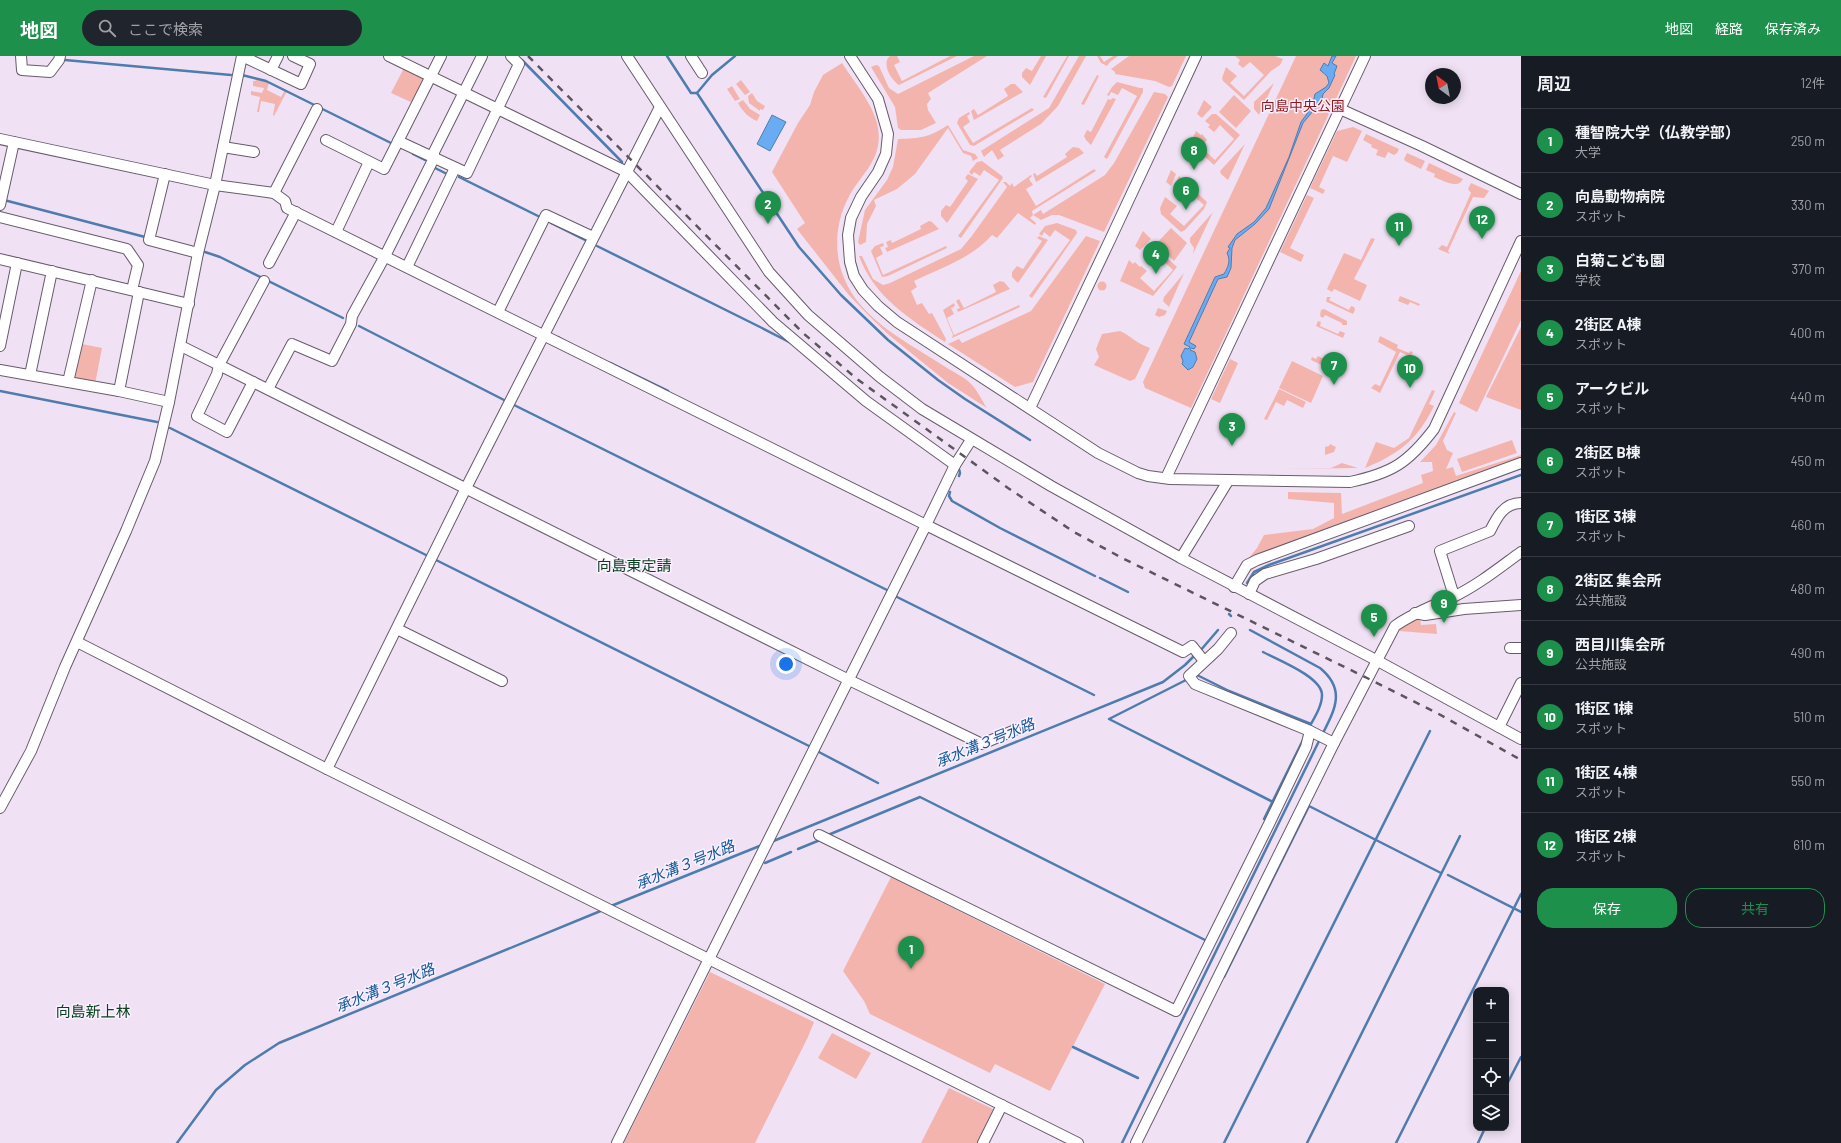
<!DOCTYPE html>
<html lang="ja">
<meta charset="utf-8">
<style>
:root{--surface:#171b24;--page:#20242c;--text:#f1f3f6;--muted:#9ea1a6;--line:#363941;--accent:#1d904b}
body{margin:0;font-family:Barlow,"Noto Sans JP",sans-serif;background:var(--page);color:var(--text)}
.controls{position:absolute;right:12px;bottom:12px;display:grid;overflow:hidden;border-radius:8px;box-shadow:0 2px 10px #0003}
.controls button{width:36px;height:36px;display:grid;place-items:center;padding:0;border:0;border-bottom:1px solid var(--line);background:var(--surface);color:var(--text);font:20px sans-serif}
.compass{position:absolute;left:1425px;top:12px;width:36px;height:36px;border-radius:50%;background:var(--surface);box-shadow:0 2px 10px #0003;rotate:328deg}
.you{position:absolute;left:786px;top:608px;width:14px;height:14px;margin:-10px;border:3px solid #fff;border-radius:50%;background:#1a73e8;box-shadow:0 0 0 6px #1a73e833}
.badge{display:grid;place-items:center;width:26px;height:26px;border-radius:50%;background:var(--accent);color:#fff;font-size:13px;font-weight:700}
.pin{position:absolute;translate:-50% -33px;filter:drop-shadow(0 1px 2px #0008)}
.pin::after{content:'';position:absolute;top:21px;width:14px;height:12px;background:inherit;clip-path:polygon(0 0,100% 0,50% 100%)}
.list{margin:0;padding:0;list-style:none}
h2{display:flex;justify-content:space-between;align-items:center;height:52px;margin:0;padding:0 16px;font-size:17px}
h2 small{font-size:13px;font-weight:400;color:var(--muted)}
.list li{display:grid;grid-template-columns:26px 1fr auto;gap:12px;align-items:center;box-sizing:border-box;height:64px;padding:0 16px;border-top:1px solid var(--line)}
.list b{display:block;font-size:15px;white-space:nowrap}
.list p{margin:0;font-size:13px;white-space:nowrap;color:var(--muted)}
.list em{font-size:13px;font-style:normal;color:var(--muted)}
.actions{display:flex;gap:8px;padding:12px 16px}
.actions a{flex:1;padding:9px 0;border:1px solid var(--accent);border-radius:16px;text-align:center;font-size:14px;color:var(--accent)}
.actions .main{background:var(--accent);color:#fff}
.icon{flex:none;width:22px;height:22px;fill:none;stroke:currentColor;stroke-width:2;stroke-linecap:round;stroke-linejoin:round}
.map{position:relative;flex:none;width:1521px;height:1087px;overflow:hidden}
header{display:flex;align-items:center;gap:24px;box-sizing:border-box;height:56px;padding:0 20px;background:var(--accent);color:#fff}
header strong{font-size:19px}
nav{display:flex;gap:22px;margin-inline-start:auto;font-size:14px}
.search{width:280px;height:36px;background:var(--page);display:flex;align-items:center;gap:10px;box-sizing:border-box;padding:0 14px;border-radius:22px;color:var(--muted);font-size:15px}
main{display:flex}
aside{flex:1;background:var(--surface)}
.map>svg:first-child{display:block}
.green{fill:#f4b4ae}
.water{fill:#69acf3;stroke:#4e7caf}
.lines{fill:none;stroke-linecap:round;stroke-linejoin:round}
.stream{stroke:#4e7caf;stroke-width:2.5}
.minor-casing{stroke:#675c6b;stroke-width:12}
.minor{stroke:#fff;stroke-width:10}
.rail{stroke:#5c555e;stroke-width:2.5;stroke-dasharray:7 7;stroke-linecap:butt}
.labels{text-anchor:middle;stroke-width:3;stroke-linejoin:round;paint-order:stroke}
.park-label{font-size:14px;fill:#91191e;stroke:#fbf0ff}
.neighbourhood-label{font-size:15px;fill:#0b411f;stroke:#fbf0ff}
.water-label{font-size:15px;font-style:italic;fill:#13599a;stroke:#fbf0ff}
</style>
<header>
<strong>地図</strong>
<div class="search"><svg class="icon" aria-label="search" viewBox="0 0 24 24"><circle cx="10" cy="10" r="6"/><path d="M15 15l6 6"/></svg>ここで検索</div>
<nav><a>地図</a><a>経路</a><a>保存済み</a></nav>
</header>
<main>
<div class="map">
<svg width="1521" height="1087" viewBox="0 0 1521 1087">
<rect width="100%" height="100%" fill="#f0e2f4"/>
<g class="green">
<path d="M 890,0 L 897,0 L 900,6 L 894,9 L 902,25 L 950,0 L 957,0 L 899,29 C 891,24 881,7 890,0 Z"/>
<polygon points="974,0 987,0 928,37 931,43 927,48 928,54 936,67 921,74 901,74 898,72 895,51 871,11 876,9 879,10 889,32 898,38"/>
<polygon points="1041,0 1046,0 1030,29 1022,21 1022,17 1026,12 1032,15"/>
<polygon points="1067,0 1069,0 1046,42 1043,41"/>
<polygon points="1079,0 1086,0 1058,50 1041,68 1000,94 1004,100 998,104 992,94 984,101 981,95 1049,52"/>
<polygon points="1097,0 1100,0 1104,6 1113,0 1118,0 1110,6 1107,10 1101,7"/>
<polygon points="1129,0 1186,0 1172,30 1169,31 1155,25 1115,18 1115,16 1111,13"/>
<polygon points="1235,0 1275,0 1283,3 1280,9 1271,15 1244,44 1223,25 1222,22 1226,11 1237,20 1230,27 1244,40 1264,19 1250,6 1243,12 1238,8 1240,4"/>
<polygon points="1296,0 1356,0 1191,352 1145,332 1143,326"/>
<path d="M 842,7 C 853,24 872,47 877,67 C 884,96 869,111 854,132 C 836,159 832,193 844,222 C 861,265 911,288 947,312 C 955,317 964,321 970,327 C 977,333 982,345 987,352 L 948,327 L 889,279 L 868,259 L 848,238 L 797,173 L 805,167 L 772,116 L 798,67 L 810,49 L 814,36 L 823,19 Z"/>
<polygon points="404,12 422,21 424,27 413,47 391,37"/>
<polygon points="1097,19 1099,20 1084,49 1081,48"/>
<polygon points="254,22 269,26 267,34 281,41 285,34 287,35 274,60 273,59 275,48 261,45 259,56 257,56 260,41 251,39 251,35 262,37 264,32 253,30 253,25 256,25"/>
<polygon points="741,24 750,36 745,39 736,28"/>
<polygon points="1117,26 1140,32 1143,32 1143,36 1107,103 1104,101 1137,40 1122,32 1118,39 1111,36 1109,40 1107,39 1112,31"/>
<polygon points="1274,27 1259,59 1254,53 1254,46"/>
<polygon points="1011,28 1015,28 1023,36 974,64 971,55 974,53 978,59 1008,40 1004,33"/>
<polygon points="732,30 740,43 735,45 727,33"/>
<path d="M 1154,36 L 1165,38 L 1168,41 L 1104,176 L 1059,159 L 1052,159 L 1041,164 L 1033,159 L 1030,162 L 1036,167 L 1035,169 L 1018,157 L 997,182 L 992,179 C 972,202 941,212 914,225 L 917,231 L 911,235 L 917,249 L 922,247 L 929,258 L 932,257 L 946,283 L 945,286 C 910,263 874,241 859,200 L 862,200 L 873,223 L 883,229 L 890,227 L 961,193 L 971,181 L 1007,131 L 1003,126 L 1006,126 L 1010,130 L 1012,127 L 1014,131 L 1031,119 L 1032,120 L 1029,123 L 1033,129 L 1026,133 L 1036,150 L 1094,113 L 1096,115 L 1032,155 L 1033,159 L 1041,154 L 1043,158 L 1105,119 L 1114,107 Z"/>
<polygon points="752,37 757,45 765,50 763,54 760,53 760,55 749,47 748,40"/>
<polygon points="1234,39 1251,55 1236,72 1219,56"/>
<polygon points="1112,42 1116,43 1091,89 1086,84 1084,80 1087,74 1091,76 1108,43 1111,44"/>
<path d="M 743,44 L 750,53 L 760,59 L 757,65 C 748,61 743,56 738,47 Z"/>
<polygon points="1204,44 1212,51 1202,62 1197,58"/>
<polygon points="1032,52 1034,54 974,90 970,89 957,67 959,62 969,56 970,58 967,60 970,66 963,71 973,87"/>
<polygon points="1212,58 1216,58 1240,79 1214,109 1190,88 1196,75 1201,79 1202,78 1207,84 1201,91 1215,104 1234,83 1220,69 1214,76 1208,71 1210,69 1205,65"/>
<path d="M 948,69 L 963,94 L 975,98 L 978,102 L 973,105 L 971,100 L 963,97 L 948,72 L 915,118 L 897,133 L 874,144 L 876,150 L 867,168 L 866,186 L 860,189 L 858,186 L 865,154 L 887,124 L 893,111 L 898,83 C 921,82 928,82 948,69 Z"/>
<polygon points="1353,71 1362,75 1347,106 1333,100 1319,131 1325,134 1323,138 1310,132 1337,75"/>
<polygon points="1366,78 1399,93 1397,97 1394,99 1388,96 1385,102 1376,99 1378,94 1371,91 1372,89 1363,84"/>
<polygon points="1245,88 1228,124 1221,118 1220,115"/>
<polygon points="1073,91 1079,92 1084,97 1036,126 1033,118 1035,117 1037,120 1067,101 1065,98"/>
<polygon points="1407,97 1425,105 1421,113 1405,105 1404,103"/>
<polygon points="982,105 1002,120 1003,122 961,182 958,180 999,124 984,114 980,120 974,116 972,119 969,116 977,106"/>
<path d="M 1429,107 L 1463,123 C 1458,134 1442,124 1434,121 L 1435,118 L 1426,114 Z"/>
<polygon points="1171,114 1176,118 1171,130 1166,126"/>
<polygon points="968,118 978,123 947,167 941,160 941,155 946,149 950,151 968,125 965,122"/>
<polygon points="1179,120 1207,146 1204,153 1185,174 1181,176 1161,158 1160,152 1165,141 1177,150 1170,158 1184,170 1204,149 1189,136 1183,143 1178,138 1179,136 1174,132"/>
<polygon points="1471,127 1489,135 1484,142 1473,141 1448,195 1450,198 1438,193 1442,189 1447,191 1471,137 1468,133"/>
<polygon points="1307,139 1314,142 1290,192 1304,199 1301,206 1280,196"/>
<polygon points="1213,156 1193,198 1194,192 1190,186 1190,182"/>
<polygon points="929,165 932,166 939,173 887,196 885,192 888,191 886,186 891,184 892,187 921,173 920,170"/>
<polygon points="1057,167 1076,174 1077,177 1032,242 1029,240 1070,184 1055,174 1050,181 1044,176 1042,180 1039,178 1045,170"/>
<polygon points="1171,172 1187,187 1174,205 1156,188"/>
<polygon points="1143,175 1151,183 1140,194 1135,190"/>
<polygon points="1039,180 1048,184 1018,227 1012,221 1012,216 1017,210 1023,213 1042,185 1037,182"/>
<polygon points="1086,180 1100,185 1033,326 1015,331 948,288 959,283 962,287 1031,255"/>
<polygon points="1371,182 1375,183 1354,223 1367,229 1360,245 1334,233 1332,236 1327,233 1344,197 1361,204"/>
<polygon points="883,187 884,190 880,191 883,198 876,202 883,219 946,190 947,192 888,220 882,221 871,195 875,190"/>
<polygon points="1149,190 1154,190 1177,211 1153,240 1120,225 1129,204 1133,208 1135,206 1140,211 1141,210 1147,215 1140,222 1154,235 1173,214 1159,201 1153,207 1147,203 1149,201 1144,196"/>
<polygon points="1521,215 1521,264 1477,356 1459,347"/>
<polygon points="1184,217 1169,251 1163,245 1164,241"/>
<polygon points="1000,225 1004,226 1010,233 958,256 957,253 960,252 956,245 959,243 964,252 996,236 993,229"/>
<circle cx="1102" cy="230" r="4.5"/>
<polygon points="1400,240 1420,248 1419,250 1410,246 1408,249 1398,245"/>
<polygon points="1327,241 1331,241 1329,244 1349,254 1351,250 1354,251 1355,254 1353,258 1327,246 1326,245"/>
<polygon points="954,247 955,250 951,252 954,258 947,262 954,279 1019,249 1020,251 952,282 953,279 943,254"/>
<polygon points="1158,252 1167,255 1165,259 1159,261 1155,259"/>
<polygon points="1324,253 1347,265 1347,269 1342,269 1342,267 1325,259 1323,262 1320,260 1321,254"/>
<polygon points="1318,265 1321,266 1320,270 1338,278 1340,275 1345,277 1343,282 1316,270"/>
<polygon points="1521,271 1521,354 1486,341"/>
<path d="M 1120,275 C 1133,281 1135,287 1150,292 L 1135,323 L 1130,325 L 1094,309 L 1099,301 L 1096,293 L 1102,278 Z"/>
<polygon points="1380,280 1398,289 1397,292 1409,297 1410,295 1413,296 1411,301 1400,296 1380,337 1371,332 1375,328 1380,330 1396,296 1378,286"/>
<polygon points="82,288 102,292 95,328 77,325 75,320"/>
<polygon points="1318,300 1330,306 1328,312 1311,304 1312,301 1316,303"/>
<polygon points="1230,303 1238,307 1220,347 1211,343"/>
<polygon points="1292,305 1323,320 1311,347 1279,332"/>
<polygon points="1279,333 1306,346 1303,352 1287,344 1284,350 1276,346 1267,364 1264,363"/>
<path d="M 1432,334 L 1435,335 L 1429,348 L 1434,350 C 1418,383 1399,398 1365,412 L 1376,386 L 1394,392 L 1409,382 Z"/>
<polygon points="1454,356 1456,357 1443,385 1447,394 1453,397 1446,413 1453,411 1456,420 1521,399 1521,413 1261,508 1248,517 1239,514 1257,492 1264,479 1313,473 1334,462 1334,447 1288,443 1288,436 1341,437 1342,458 1423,427 1421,419 1433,415 1432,406 1420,406 1436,389"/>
<polygon points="1512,384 1517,397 1462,416 1457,403"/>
<polygon points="1330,388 1336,391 1334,396 1325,399 1325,391 1329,390"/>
<polygon points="1342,407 1358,412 1280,413 1331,412"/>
<polygon points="1420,563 1421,569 1436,568 1437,578 1399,575 1405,567"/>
<polygon points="891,821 1105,928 1050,1035 995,1008 990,1017 870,958 864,945 843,915"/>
<polygon points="710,916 814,966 808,981 755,1087 624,1087"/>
<polygon points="832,977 871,997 856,1023 818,1002"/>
<polygon points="949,1032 993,1053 995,1057 980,1087 921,1087"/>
</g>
<g class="water">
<path d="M 1332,0 L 1336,0 L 1332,7 L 1337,10 L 1334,18 L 1335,19 L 1329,32 L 1323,38 L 1321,48 L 1313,55 L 1303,67 L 1269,153 L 1255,168 L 1235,184 L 1232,192 L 1231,212 L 1227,221 L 1218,223 L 1189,286 L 1196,290 L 1194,293 L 1191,292 L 1190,294 L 1195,296 L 1197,303 L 1193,311 L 1188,314 L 1182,308 L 1183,305 L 1181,300 L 1185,292 L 1188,293 L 1190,291 L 1184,288 L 1215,221 L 1224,218 C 1228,211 1231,205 1227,197 L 1230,192 L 1228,191 L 1237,178 L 1254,166 L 1266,152 L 1289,101 L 1301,66 L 1312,51 L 1315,38 L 1326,31 L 1329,27 L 1327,20 L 1320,14 L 1324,7 L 1328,10 Z"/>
<polygon points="772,59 786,66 770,95 757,88"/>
</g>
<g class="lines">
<g class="stream">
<polyline points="667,0 691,37 697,37"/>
<polyline points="735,0 712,19 697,37 799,191 841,239 888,284 938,324 965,343 1030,384"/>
<polyline points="65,4 231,19"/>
<polyline points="522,4 622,106"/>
<polyline points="242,19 266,25 393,88"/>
<polyline points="413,98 425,104"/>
<polyline points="435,112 447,118"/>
<polyline points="459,121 540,161"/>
<polyline points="4,144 145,181"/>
<polyline points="551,167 585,184"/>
<polyline points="597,190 762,272 793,288"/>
<polyline points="205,196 220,201 343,262"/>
<polyline points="359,270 506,345"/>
<polyline points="558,281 565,285"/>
<polyline points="610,307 668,335"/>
<polyline points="0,335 157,366"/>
<polyline points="514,349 889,535"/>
<polyline points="170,372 428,500"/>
<polyline points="959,413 960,417 959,420"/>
<polyline points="950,436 949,440 952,445 1000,472 1095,520"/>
<polyline points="436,504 811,691"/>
<polyline points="1100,522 1128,536"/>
<polyline points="1247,527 1254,516 1269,509 1521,419"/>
<polyline points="895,540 1094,639"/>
<polyline points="1229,558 1231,560"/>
<path d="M 1250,574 L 1320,612 C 1347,634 1334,655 1322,679"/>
<polyline points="1200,595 1218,574"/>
<path d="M 1197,619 L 1229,635 L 1311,668 C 1316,659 1322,649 1322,639 C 1322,621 1278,604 1263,596"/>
<polyline points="1186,624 1109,663 1273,746"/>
<polyline points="817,695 878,727"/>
<polyline points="1264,763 1303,684"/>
<polyline points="828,779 920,741 1205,884"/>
<polyline points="771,786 1163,626 1185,609 1196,598"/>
<polyline points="798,793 820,784"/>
<polyline points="765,807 791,796"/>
<polyline points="1448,819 1521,856"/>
<polyline points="611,850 762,789"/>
<polyline points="1224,921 1309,750 1441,817"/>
<polyline points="1073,991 1138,1022"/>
<polyline points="1506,1030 1521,1001"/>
<polyline points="177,1087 216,1034 245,1009 279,987 603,854"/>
<polyline points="1122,1087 1320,683"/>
<polyline points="1224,1087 1430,675"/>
<polyline points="1307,1087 1460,780"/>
<polyline points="1396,1087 1521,838"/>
<polyline points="1478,1087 1485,1072"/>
</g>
<g class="minor-casing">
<g id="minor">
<polyline points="21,0 22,14 50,16 59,4 60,0"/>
<polyline points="389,0 627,116 773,266 866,345 955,409"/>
<polyline points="627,0 769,216 808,259 880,321 922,353 1051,430 1181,502 1376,604 1521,683"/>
<polyline points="691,0 702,17"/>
<path d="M 850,0 L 878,43 L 888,78 L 886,98 L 878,116 L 861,141 L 851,162 L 848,179 L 850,206 L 854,220 L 863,234 L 878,250 L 897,266 L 1098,397 L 1138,417 L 1148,420 L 1170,423 L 1350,426 C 1392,417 1408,407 1434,373 L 1521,185"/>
<polyline points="271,14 278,0"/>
<polyline points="1340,53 1422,90 1521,138"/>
<polyline points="0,83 215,129 274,137 285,145 287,152 926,469 617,1087"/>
<polyline points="326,84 384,113 441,0"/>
<polyline points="398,85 467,117 519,8 511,0"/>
<polyline points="223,91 254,96"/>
<polyline points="165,118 149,184 198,197"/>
<polyline points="274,137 317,53"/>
<polyline points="0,149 14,86"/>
<polyline points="0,161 127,193 138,209 132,234"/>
<polyline points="336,176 369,106"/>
<polyline points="0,203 189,248"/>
<polyline points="269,207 296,156"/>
<polyline points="407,211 455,112"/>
<polyline points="498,256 546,159 593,181"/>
<polyline points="0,290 17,207"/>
<polyline points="181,290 849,624 982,688 1015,674"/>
<polyline points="0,314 119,335 169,346"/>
<polyline points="30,319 52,215"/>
<polyline points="68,326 92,224"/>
<polyline points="253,326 227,376 197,360 217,318 219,309 264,225"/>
<polyline points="268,333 292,288 332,305 351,268 352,260 385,200 434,102 434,96 482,0"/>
<polyline points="119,335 139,236"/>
<polyline points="1030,352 1110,184 1196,0"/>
<polyline points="971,384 955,409 926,469 1183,596 1192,590 1204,605"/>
<polyline points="1166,422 1365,0"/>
<polyline points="1181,502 1228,425"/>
<polyline points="1234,531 1247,509 1257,504 1521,407"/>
<polyline points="1249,538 1255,525 1265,518 1316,503 1409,470"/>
<path d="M 1454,540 L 1440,495 L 1490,475 C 1497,461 1504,447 1521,447"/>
<polyline points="1415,557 1425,559 1464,553 1521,549"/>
<polyline points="397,573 502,625"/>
<polyline points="1231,577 1218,593 1189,620 1195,628 1310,675 1334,687"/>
<polyline points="77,586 327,713 1078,1087"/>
<polyline points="1510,592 1521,592"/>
<polyline points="1499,671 1521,627"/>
<polyline points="327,713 466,432 660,51"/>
<polyline points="0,752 31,695 65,611 126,475 155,405 169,346 198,197 215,129 242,0 301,28 310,8 293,0"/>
<polyline points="819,779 1176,955 1269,768 1306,691 1310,675"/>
<polyline points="983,1087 1002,1049"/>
<path d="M 1136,1087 L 1334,687 L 1395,570 C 1413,557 1433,550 1453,541 C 1478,529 1499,512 1521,496"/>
</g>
</g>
<use href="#minor" class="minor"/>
<polyline class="rail" points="528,0 803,277 857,323 1008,432 1074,476 1124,503 1367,622 1437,657 1521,704"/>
</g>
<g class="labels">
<g class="park-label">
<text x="1303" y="55">向島中央公園</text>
</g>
<g class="neighbourhood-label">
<text x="634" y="515">向島東定請</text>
<text x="93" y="961">向島新上林</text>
</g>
<g class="water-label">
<text transform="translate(985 687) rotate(-22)" y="5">承水溝３号水路</text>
<text transform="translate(685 809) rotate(-22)" y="5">承水溝３号水路</text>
<text transform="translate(385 932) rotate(-22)" y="5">承水溝３号水路</text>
</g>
</g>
</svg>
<div class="controls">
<button>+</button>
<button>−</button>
<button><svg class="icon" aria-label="locate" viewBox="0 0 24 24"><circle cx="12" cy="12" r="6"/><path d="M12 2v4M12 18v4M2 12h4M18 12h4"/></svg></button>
<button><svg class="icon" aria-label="layers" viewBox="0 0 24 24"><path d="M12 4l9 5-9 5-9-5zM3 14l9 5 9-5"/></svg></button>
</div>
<svg class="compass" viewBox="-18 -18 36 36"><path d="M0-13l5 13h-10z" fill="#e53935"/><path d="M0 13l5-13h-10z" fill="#9ea1a6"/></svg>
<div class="you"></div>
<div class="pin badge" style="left:911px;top:913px">1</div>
<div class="pin badge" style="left:768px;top:168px">2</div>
<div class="pin badge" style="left:1232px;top:390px">3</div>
<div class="pin badge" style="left:1156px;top:218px">4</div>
<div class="pin badge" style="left:1374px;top:581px">5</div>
<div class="pin badge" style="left:1186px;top:154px">6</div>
<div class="pin badge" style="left:1334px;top:329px">7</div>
<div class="pin badge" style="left:1194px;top:114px">8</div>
<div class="pin badge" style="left:1444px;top:567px">9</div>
<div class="pin badge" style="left:1410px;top:332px">10</div>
<div class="pin badge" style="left:1399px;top:190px">11</div>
<div class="pin badge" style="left:1482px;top:183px">12</div>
</div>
<aside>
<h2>周辺<small>12件</small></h2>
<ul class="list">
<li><span class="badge">1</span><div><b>種智院大学（仏教学部）</b><p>大学</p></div><em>250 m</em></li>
<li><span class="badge">2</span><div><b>向島動物病院</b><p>スポット</p></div><em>330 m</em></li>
<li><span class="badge">3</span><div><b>白菊こども園</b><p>学校</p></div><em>370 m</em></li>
<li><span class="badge">4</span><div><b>2街区 A棟</b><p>スポット</p></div><em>400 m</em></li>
<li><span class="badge">5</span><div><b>アークビル</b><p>スポット</p></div><em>440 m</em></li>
<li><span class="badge">6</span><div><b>2街区 B棟</b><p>スポット</p></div><em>450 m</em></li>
<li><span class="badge">7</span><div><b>1街区 3棟</b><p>スポット</p></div><em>460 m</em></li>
<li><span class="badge">8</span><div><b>2街区 集会所</b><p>公共施設</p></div><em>480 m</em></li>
<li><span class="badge">9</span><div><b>西目川集会所</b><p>公共施設</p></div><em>490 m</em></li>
<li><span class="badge">10</span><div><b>1街区 1棟</b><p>スポット</p></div><em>510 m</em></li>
<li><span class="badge">11</span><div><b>1街区 4棟</b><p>スポット</p></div><em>550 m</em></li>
<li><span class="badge">12</span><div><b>1街区 2棟</b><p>スポット</p></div><em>610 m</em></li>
</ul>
<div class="actions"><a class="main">保存</a><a>共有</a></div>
</aside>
</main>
